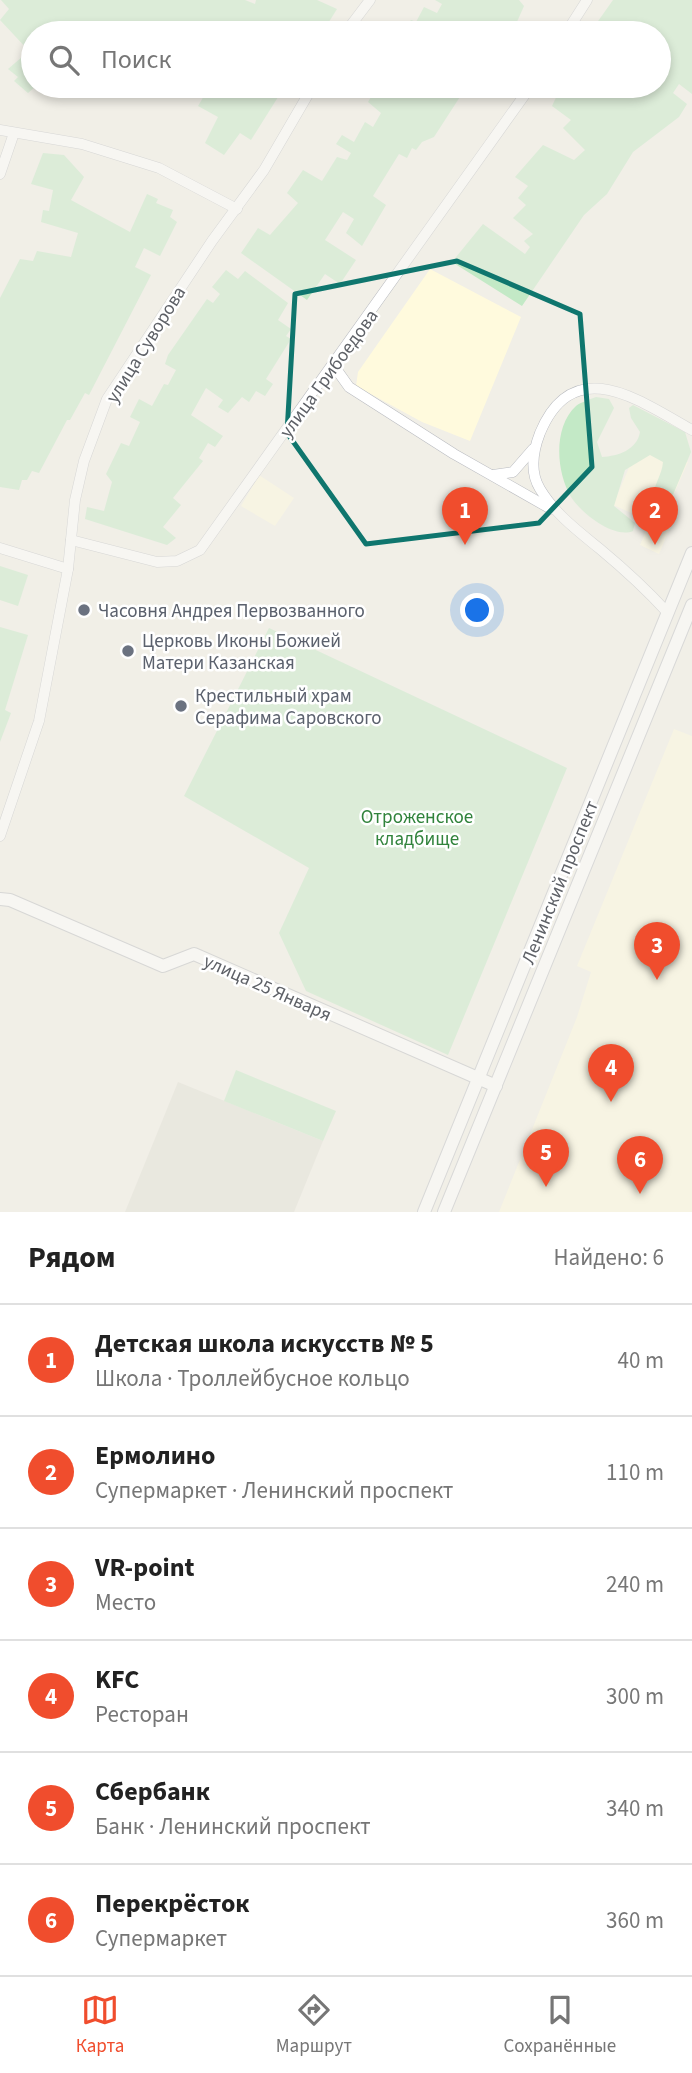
<!DOCTYPE html>
<html lang="ru">
<meta charset="utf-8">
<style>
:root{--surface:#fff;--page:#f2f2f2;--text:#222;--muted:#767676;--line:#e0e0e0;--accent:#f04d2d}
body{margin:0;font-family:"Source Sans 3",sans-serif;background:var(--page);color:var(--text)}
.you{position:absolute;left:478px;top:611px;width:24px;height:24px;margin:-18px;border:5px solid #fff;border-radius:50%;background:#1a73e8;box-shadow:0 0 0 10px #1a73e833}
.badge{display:grid;place-items:center;width:46px;height:46px;border-radius:50%;background:var(--accent);color:#fff;font-size:23px;font-weight:700}
.pin{position:absolute;translate:-50% -58px;filter:drop-shadow(0 2px 4px #0008)}
.pin::after{content:'';position:absolute;top:37px;width:24px;height:21px;background:inherit;clip-path:polygon(0 0,100% 0,50% 100%)}
.list{margin:0;padding:0;list-style:none}
h2{display:flex;justify-content:space-between;align-items:center;height:91px;margin:0;padding:0 28px;font-size:30px}
h2 small{font-size:23px;font-weight:400;color:var(--muted)}
.list li{display:grid;grid-template-columns:46px 1fr auto;gap:21px;align-items:center;box-sizing:border-box;height:112px;padding:0 28px;border-top:2px solid var(--line)}
.list b{display:block;font-size:26px;white-space:nowrap}
.list p{margin:0;font-size:23px;white-space:nowrap;color:var(--muted)}
.list em{font-size:23px;font-style:normal;color:var(--muted)}
.icon{flex:none;width:38px;height:38px;fill:none;stroke:currentColor;stroke-width:2;stroke-linecap:round;stroke-linejoin:round}
.map{position:relative;flex:none;width:692px;height:1212px;overflow:hidden}
.search{position:absolute;background:var(--surface);box-shadow:0 4px 10px #0003;left:21px;right:21px;top:21px;height:77px;display:flex;align-items:center;gap:18px;box-sizing:border-box;padding:0 24px;border-radius:38px;color:var(--muted);font-size:26px}
.sheet{height:763px;background:var(--surface)}
nav{display:flex;justify-content:space-around;align-items:center;box-sizing:border-box;height:98px;border-top:2px solid var(--line);background:var(--surface);font-size:19px;color:var(--muted)}
nav a{display:grid;justify-items:center;gap:4px}
nav .on{color:var(--accent)}
.map>svg:first-child{display:block}
.commercial{fill:#fffadd}
.education{fill:#e1dfd5}
.green{fill:#c3e9c6}
.lines{fill:none;stroke-linecap:round;stroke-linejoin:round}
.minor-casing{stroke:#b9bbc0;stroke-width:11}
.tertiary-casing{stroke:#b9bbc0;stroke-width:14}
.secondary-casing{stroke:#bcbec5;stroke-width:14}
.minor{stroke:#fff;stroke-width:10}
.tertiary{stroke:#fff;stroke-width:12}
.secondary{stroke:#fff;stroke-width:12}
.marked{fill:none;stroke:#0f766e;stroke-width:5;stroke-linejoin:round}
.worship-dot{fill:#6b7280;stroke:#fff;stroke-width:2.5}
.labels{text-anchor:middle;stroke-width:5;stroke-linejoin:round;paint-order:stroke}
.street-label{font-size:19px;fill:#5e6167;stroke:#fff}
.worship-label{font-size:19px;fill:#5b616d;stroke:#fff;text-anchor:start}
.park-label{font-size:19px;fill:#31833c;stroke:#fff}
</style>
<div class="map">
<svg width="692" height="1212" viewBox="0 0 692 1212">
<rect width="100%" height="100%" fill="#f1efe7"/>
<g class="commercial">
<polygon points="430,269 521,317 470,441 422,422 356,386 358,372"/>
<polygon points="640,442 688,462 667,510 676,514 659,554 640,545 650,521 613,505"/>
<polygon points="259,475 294,498 275,526 241,506"/>
<polygon points="674,729 692,736 692,1212 499,1212 577,1017 591,972 577,966"/>
</g>
<polygon class="education" points="178,1082 323,1141 294,1212 125,1212"/>
<g class="green">
<polygon points="1,0 245,0 255,4 256,0 317,0 337,9 322,33 33,33 36,86 28,93 14,81 18,77 8,69 29,51 0,20 9,9"/>
<polygon points="435,0 519,0 524,6 512,33 404,31 411,20 416,22 424,7 437,13 442,4"/>
<polygon points="613,0 692,0 692,94 679,84 673,93 687,104 679,117 633,152 607,194 584,215 522,306 452,262 483,224 525,254 530,247 524,241 533,234 513,218 526,205 518,198 528,186 515,177 543,145 574,160 585,150 563,128 571,120 552,106 561,87 582,91 587,86 659,86 659,33 611,33 596,24"/>
<polygon points="210,86 285,86 251,140 240,133 224,155 205,143 218,117 198,106"/>
<polygon points="386,86 467,86 434,137 422,142 416,150 412,148 407,158 399,154 373,196 386,205 362,246 346,233 354,219 343,212 325,240 356,260 340,284 325,274 307,300 241,253 258,228 270,235 298,203 287,193 303,170 322,181 337,157 347,160 351,153 336,144 342,135 354,142 365,122 373,127 381,113 368,102 374,92 385,98 390,89"/>
<polygon points="43,153 64,155 84,177 71,200 130,232 147,194 158,199 156,203 173,210 170,217 177,222 160,256 144,248 135,267 151,275 89,395 85,393 70,420 67,420 39,473 32,471 27,480 22,480 19,490 0,487 0,298 20,259 33,261 37,251 71,257 78,233 41,222 43,210 49,211 53,190 31,184"/>
<polygon points="226,270 238,279 245,271 288,303 278,320 291,329 286,336 291,339 266,379 273,384 265,396 256,391 249,402 242,397 228,413 218,407 223,400 206,388 191,415 223,436 215,447 208,443 199,458 203,461 173,498 181,505 163,527 176,538 167,545 85,519 87,507 104,511 112,482 106,474 121,443 129,446 140,422 130,417 139,399 152,406 164,384 168,385 176,370 165,364 168,355 207,299 213,303 220,294 212,287"/>
<path d="M 596,397 L 609,399 L 614,408 L 597,442 L 602,457 C 618,456 637,450 640,432 L 631,418 L 629,408 L 633,405 L 685,432 L 691,452 L 670,502 L 661,505 L 653,501 C 652,487 662,476 663,462 L 650,455 L 625,470 L 614,506 L 635,523 L 633,531 C 614,539 581,513 571,497 C 556,472 553,427 576,406 C 581,402 589,400 596,397 Z"/>
<polygon points="0,566 28,575 18,606 0,600"/>
<polygon points="0,627 28,635 5,710 11,713 0,742"/>
<polygon points="269,628 567,768 448,1055 306,991 279,933 309,868 184,796"/>
<polygon points="236,1070 336,1111 323,1141 224,1101"/>
</g>
<g class="lines">
<g class="minor-casing">
<g id="minor">
<polyline points="345,33 370,0"/>
<polyline points="566,33 587,0"/>
<polyline points="0,130 82,144 159,168 237,209"/>
<polyline points="0,174 14,133"/>
<polyline points="334,366 349,387 454,454 551,509"/>
<polyline points="493,475 513,472 533,449"/>
<polyline points="71,540 157,562 177,561 200,550 531,86"/>
<polyline points="0,548 68,569"/>
<path d="M 667,612 C 646,589 624,569 600,549 C 578,531 555,514 540,489 C 529,471 533,451 540,433 C 574,351 641,402 692,430"/>
<polyline points="0,836 39,721 68,569 75,500 84,461 107,399 212,241 264,170 313,86"/>
</g>
</g>
<g class="tertiary-casing">
<polyline id="tertiary" points="0,899 10,900 163,966 194,954 496,1086"/>
</g>
<g class="secondary-casing">
<g id="secondary">
<polyline points="424,1212 692,553"/>
<polyline points="444,1212 692,605"/>
</g>
</g>
<use href="#minor" class="minor"/>
<use href="#tertiary" class="tertiary"/>
<use href="#secondary" class="secondary"/>
</g>
<path d="M0 0H692V1212H0ZM 457,261 L 580,314 L 592,467 L 539,523 L 366,544 L 287,433 L 295,294 Z" fill="#f1efe7" fill-opacity=".55" fill-rule="evenodd"/>
<path class="marked" d="M 457,261 L 580,314 L 592,467 L 539,523 L 366,544 L 287,433 L 295,294 Z"/>
<g class="worship-dot">
<circle cx="84" cy="610" r="7"/>
<circle cx="128" cy="651" r="7"/>
<circle cx="181" cy="706" r="7"/>
</g>
<g class="labels">
<g class="street-label">
<text transform="translate(145 344) rotate(-58)" y="7">улица Суворова</text>
<text transform="translate(328 373) rotate(-54)" y="7">улица Грибоедова</text>
<text transform="translate(559 882) rotate(-68)" y="7">Ленинский проспект</text>
<text transform="translate(268 987) rotate(24)" y="7">улица 25 Января</text>
</g>
<g class="worship-label">
<text x="98" y="617">Часовня Андрея Первозванного</text>
<text x="142" y="647">Церковь Иконы Божией<tspan x="142" dy="22">Матери Казанская</tspan></text>
<text x="195" y="702">Крестильный храм<tspan x="195" dy="22">Серафима Саровского</tspan></text>
</g>
<g class="park-label">
<text x="417" y="823">Отроженское<tspan x="417" dy="22">кладбище</tspan></text>
</g>
</g>
</svg>
<div class="you"></div>
<div class="pin badge" style="left:465px;top:545px">1</div>
<div class="pin badge" style="left:655px;top:545px">2</div>
<div class="pin badge" style="left:657px;top:980px">3</div>
<div class="pin badge" style="left:611px;top:1102px">4</div>
<div class="pin badge" style="left:546px;top:1187px">5</div>
<div class="pin badge" style="left:640px;top:1194px">6</div>
<div class="search"><svg class="icon" aria-label="search" viewBox="0 0 24 24"><circle cx="10" cy="10" r="6"/><path d="M15 15l6 6"/></svg>Поиск</div>
</div>
<section class="sheet">
<h2>Рядом<small>Найдено: 6</small></h2>
<ul class="list">
<li><span class="badge">1</span><div><b>Детская школа искусств № 5</b><p>Школа · Троллейбусное кольцо</p></div><em>40 m</em></li>
<li><span class="badge">2</span><div><b>Ермолино</b><p>Супермаркет · Ленинский проспект</p></div><em>110 m</em></li>
<li><span class="badge">3</span><div><b>VR-point</b><p>Место</p></div><em>240 m</em></li>
<li><span class="badge">4</span><div><b>KFC</b><p>Ресторан</p></div><em>300 m</em></li>
<li><span class="badge">5</span><div><b>Сбербанк</b><p>Банк · Ленинский проспект</p></div><em>340 m</em></li>
<li><span class="badge">6</span><div><b>Перекрёсток</b><p>Супермаркет</p></div><em>360 m</em></li>
</ul>
</section>
<nav>
<a class="on"><svg class="icon" aria-label="map" viewBox="0 0 24 24"><path d="M3 6l6-2 6 2 6-2v14l-6 2-6-2-6 2zM9 4v14M15 6v14"/></svg>Карта</a>
<a><svg class="icon" aria-label="directions" viewBox="0 0 24 24"><path d="M12 3l9 9-9 9-9-9zM9 14v-3h6M13 9l2 2-2 2"/></svg>Маршрут</a>
<a><svg class="icon" aria-label="saved" viewBox="0 0 24 24"><path d="M7 4h10v16l-5-4-5 4z"/></svg>Сохранённые</a>
</nav>
